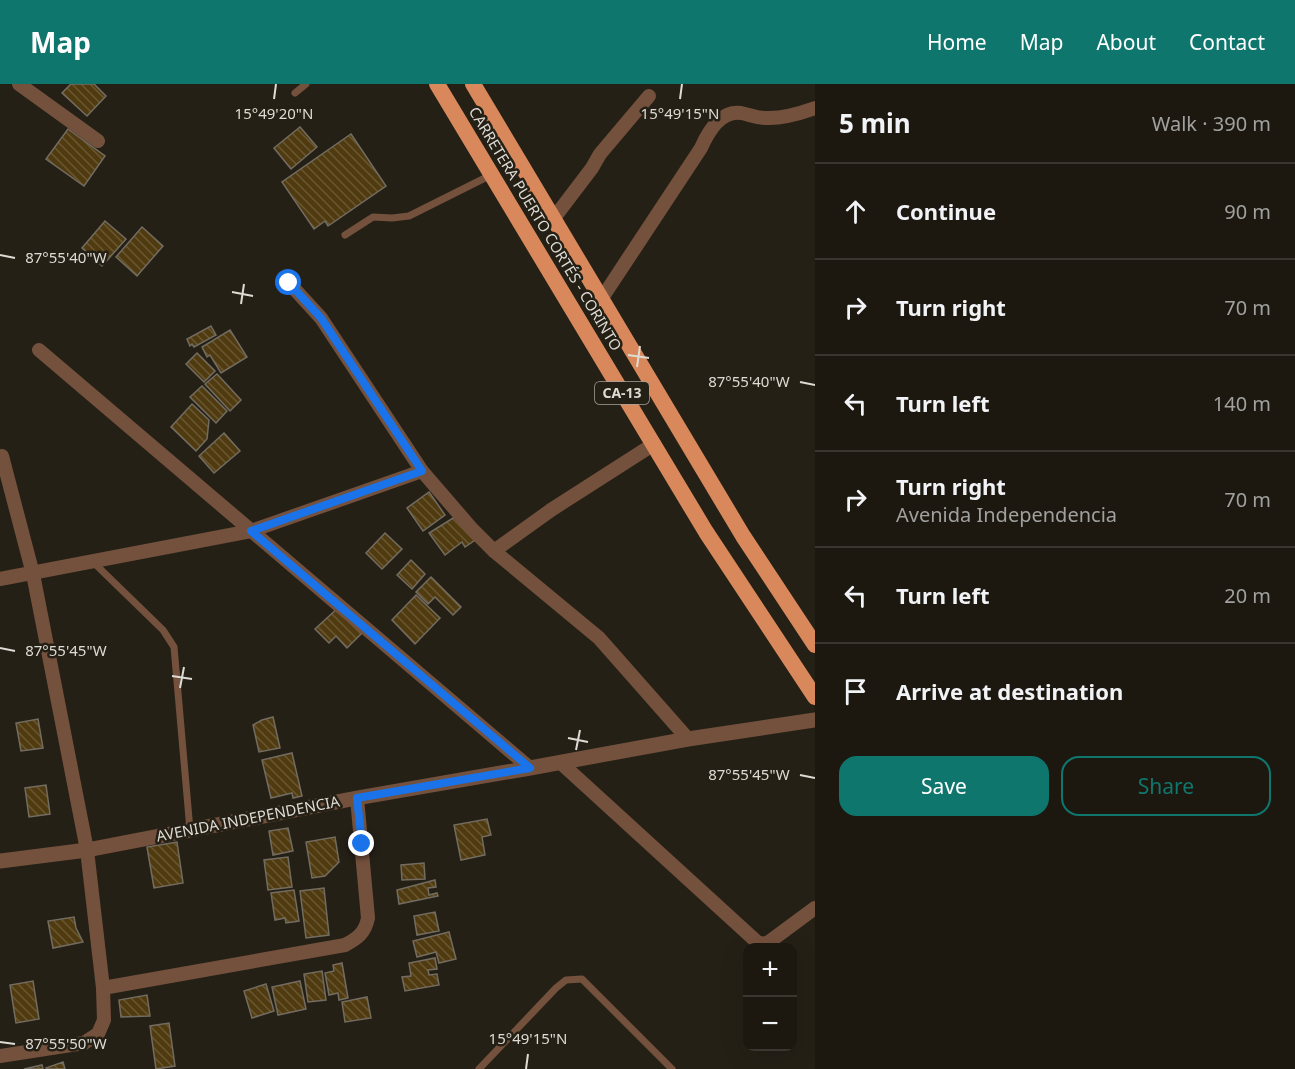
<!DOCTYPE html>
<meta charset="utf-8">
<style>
:root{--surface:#1c1810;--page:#252119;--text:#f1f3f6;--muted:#a0a09f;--line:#3a3730;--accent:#0f766e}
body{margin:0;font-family:"Noto Sans",sans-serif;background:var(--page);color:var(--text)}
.controls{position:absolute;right:18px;bottom:18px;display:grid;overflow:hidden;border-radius:12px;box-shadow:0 6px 24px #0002}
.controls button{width:54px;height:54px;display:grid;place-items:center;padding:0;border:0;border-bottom:2px solid var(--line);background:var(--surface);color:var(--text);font:30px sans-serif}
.stop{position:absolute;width:18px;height:18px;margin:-14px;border:4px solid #1a73e8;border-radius:50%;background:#fff}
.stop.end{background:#1a73e8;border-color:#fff;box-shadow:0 2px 6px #0008}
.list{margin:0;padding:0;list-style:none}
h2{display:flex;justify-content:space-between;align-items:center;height:78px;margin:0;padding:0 24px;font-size:26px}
h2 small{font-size:20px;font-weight:400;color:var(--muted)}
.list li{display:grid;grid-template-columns:39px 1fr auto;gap:18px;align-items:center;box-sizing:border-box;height:96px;padding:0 24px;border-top:2px solid var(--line)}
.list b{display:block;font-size:22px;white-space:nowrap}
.list p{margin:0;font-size:20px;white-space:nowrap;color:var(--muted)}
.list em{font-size:20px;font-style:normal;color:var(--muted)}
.actions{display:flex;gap:12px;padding:18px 24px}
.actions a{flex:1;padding:14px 0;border:2px solid var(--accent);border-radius:18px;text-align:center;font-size:21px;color:var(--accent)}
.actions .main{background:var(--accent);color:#fff}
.icon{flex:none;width:33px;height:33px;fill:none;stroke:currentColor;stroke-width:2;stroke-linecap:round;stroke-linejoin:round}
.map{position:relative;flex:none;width:815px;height:985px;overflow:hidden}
header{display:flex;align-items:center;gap:36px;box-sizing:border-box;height:84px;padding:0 30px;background:var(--accent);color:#fff}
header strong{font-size:28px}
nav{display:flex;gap:33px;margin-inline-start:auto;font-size:21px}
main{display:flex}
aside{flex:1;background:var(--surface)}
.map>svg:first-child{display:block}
.building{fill:url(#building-back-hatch);stroke:#736c61;stroke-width:1.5}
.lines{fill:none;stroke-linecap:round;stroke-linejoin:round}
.service{stroke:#74513d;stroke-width:7}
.minor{stroke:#74513d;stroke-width:14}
.tertiary{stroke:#74513d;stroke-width:15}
.trunk{stroke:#d8885a;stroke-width:16}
.route{stroke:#1a73e8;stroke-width:8}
.ticks{fill:none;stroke:#dedbd4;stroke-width:2}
.labels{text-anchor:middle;stroke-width:5;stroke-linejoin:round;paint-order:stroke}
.shield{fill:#252016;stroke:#a6a39b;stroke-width:1.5}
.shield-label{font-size:14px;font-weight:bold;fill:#dedbd4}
.street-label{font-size:15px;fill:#dedbd4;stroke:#252016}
.ticks-label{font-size:15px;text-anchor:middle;fill:#dedbd4;stroke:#252016;stroke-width:5;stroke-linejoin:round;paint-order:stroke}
</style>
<header>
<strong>Map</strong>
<nav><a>Home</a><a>Map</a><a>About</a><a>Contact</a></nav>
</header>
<main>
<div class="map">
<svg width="815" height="985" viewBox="0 0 815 985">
<defs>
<pattern id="building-back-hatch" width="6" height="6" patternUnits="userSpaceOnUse" patternTransform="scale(1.5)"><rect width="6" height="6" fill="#503b10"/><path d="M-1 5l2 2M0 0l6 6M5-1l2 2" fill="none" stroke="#695732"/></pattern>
</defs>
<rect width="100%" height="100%" fill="#252016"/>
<g class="building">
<polygon points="71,0 94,0 106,12 87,32 62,9"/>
<polygon points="300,43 317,63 291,85 274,64"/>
<polygon points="68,45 105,72 84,102 46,75"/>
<polygon points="351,50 386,102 328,142 325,137 314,145 282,98"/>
<polygon points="105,137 126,155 102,182 82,164"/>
<polygon points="142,143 163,162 137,192 116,173"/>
<polygon points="211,242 216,251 194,263 192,260 190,262 187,255"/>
<polygon points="230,246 247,273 221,289 210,271 207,273 202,263"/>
<polygon points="197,269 215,287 204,298 186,280"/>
<polygon points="217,290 241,316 230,327 205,300"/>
<polygon points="202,302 227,327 216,339 190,313"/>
<polygon points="192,320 209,336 207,355 196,367 171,343"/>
<polygon points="224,349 240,367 214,389 199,372"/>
<polygon points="429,408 445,431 423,447 407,424"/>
<polygon points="458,431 478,454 465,463 462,458 445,471 429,449"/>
<polygon points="385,449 402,465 382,485 366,469"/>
<polygon points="411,476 425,490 412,505 397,491"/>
<polygon points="431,493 461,523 453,531 435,513 428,520 416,508"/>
<polygon points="416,511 440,534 415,560 392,536"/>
<polygon points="339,523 363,548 347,564 336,552 329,559 315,545"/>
<polygon points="273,633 280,664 259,668 253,641 262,636"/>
<polygon points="38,635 43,664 21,667 16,639"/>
<polygon points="292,669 302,712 293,714 292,709 271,714 262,676"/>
<polygon points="46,701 50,730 29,733 25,704"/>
<polygon points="487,735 491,751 482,753 485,771 461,776 454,741"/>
<polygon points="288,744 293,767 273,771 269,747"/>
<polygon points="335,753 339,778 325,792 312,794 306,758"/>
<polygon points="177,758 183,799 154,804 147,763"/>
<polygon points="288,773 292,803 268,806 264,776"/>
<polygon points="424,779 425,795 402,796 401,781"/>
<polygon points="435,796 436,803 428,804 429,811 437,809 438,812 399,820 397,806"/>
<polygon points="324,804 329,851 306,854 300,807"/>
<polygon points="294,806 299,837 286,839 285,834 275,836 271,809"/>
<polygon points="435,828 439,847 417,851 414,832"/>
<polygon points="74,833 76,844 83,858 53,864 48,837"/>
<polygon points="449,848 456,875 439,879 436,868 417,873 413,857"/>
<polygon points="435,874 437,885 428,886 429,891 437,890 439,901 405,907 402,893 411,892 409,879"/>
<polygon points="342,879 348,914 339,916 338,909 329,911 325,889 334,887 333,881"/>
<polygon points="322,887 326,916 308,918 304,890"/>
<polygon points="33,897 39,935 16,939 10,901"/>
<polygon points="300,897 306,925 278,931 272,903"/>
<polygon points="266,900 274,927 252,934 244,907"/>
<polygon points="147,911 150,932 121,933 119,916"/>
<polygon points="367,913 371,934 345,938 342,918"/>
<polygon points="169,939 175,982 156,985 150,942"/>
<polygon points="63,978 65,985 47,985 46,984"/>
<polygon points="42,981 43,985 24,985"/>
</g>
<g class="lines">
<g class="service">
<polyline points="295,9 306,0"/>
<polyline points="345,151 373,133 392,134 409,132 491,91"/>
<polyline points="93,478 163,546 174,563 190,746"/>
<polyline points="479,985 556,904 566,896 582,895 672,985"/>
</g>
<g class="minor">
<polyline points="19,0 98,57"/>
<polyline points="554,134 592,84 600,70 649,12"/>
<polyline points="289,199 321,234 422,387 472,445 494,467 599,554 688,655"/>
<path d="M 602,214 L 701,64 C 708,48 720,26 741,29 C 751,31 759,35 769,34 C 784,34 801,29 815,24"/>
<polyline points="39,266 530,684"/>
<polyline points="494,467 551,426 654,360"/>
<polyline points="0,495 251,447 422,387"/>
<polyline points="561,679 757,858 763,860 769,858 815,824"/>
<path d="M 103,904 L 345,861 C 358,854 365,849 368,834 L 357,714"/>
<polyline points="0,972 84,959 98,950 104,936 103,904 87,766 33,490 2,372"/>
</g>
<polyline class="tertiary" points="0,777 87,766 357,714 530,684 688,655 815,636"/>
<g class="trunk">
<polyline points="437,0 706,448 815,613"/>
<polyline points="473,0 743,452 815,561"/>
</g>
</g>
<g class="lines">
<polyline class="route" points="289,199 321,234 422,387 251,447 530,684 357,714 362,760"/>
</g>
<path class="ticks" d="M 274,15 L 276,0M 680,15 L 682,0M 0,171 L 15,174M 232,208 L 253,212M 241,220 L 244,200M 628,271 L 649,274M 637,283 L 640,262M 800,298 L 815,301M 0,564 L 15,567M 172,592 L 192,595M 180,604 L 184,583M 568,654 L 588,658M 576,666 L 580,646M 800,691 L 815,694M 0,958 L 15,960M 526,985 L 528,970"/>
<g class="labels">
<rect class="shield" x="595" y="298" width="54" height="22" rx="4.5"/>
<g class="shield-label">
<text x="622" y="314">CA-13</text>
</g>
<g class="street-label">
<text transform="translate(545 145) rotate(59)" y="5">CARRETERA PUERTO CORTÉS - CORINTO</text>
<text transform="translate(248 735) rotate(-11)" y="5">AVENIDA INDEPENDENCIA</text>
</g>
</g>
<g class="ticks-label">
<text x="274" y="35">15°49'20"N</text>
<text x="680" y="35">15°49'15"N</text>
<text x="66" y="179">87°55'40"W</text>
<text x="749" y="303">87°55'40"W</text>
<text x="66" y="572">87°55'45"W</text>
<text x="749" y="696">87°55'45"W</text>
<text x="528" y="960">15°49'15"N</text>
<text x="66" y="965">87°55'50"W</text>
</g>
</svg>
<div class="controls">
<button>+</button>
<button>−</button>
</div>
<div class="stop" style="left:289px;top:199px"></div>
<div class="stop end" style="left:362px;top:760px"></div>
</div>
<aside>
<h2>5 min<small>Walk · 390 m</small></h2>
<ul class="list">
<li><svg class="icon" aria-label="ahead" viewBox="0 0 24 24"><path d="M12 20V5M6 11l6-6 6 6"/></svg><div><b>Continue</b></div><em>90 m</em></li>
<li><svg class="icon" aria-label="right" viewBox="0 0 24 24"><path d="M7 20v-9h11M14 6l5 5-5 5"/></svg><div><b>Turn right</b></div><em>70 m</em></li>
<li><svg class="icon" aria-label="left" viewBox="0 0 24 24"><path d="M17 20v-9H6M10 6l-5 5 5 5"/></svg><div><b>Turn left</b></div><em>140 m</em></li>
<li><svg class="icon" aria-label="right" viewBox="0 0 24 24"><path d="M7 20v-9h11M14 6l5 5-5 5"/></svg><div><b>Turn right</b><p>Avenida Independencia</p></div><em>70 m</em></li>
<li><svg class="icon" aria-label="left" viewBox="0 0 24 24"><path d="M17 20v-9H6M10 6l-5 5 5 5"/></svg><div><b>Turn left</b></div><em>20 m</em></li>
<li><svg class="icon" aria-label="arrive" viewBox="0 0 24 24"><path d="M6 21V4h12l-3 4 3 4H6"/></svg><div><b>Arrive at destination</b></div></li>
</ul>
<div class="actions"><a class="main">Save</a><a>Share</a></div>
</aside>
</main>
